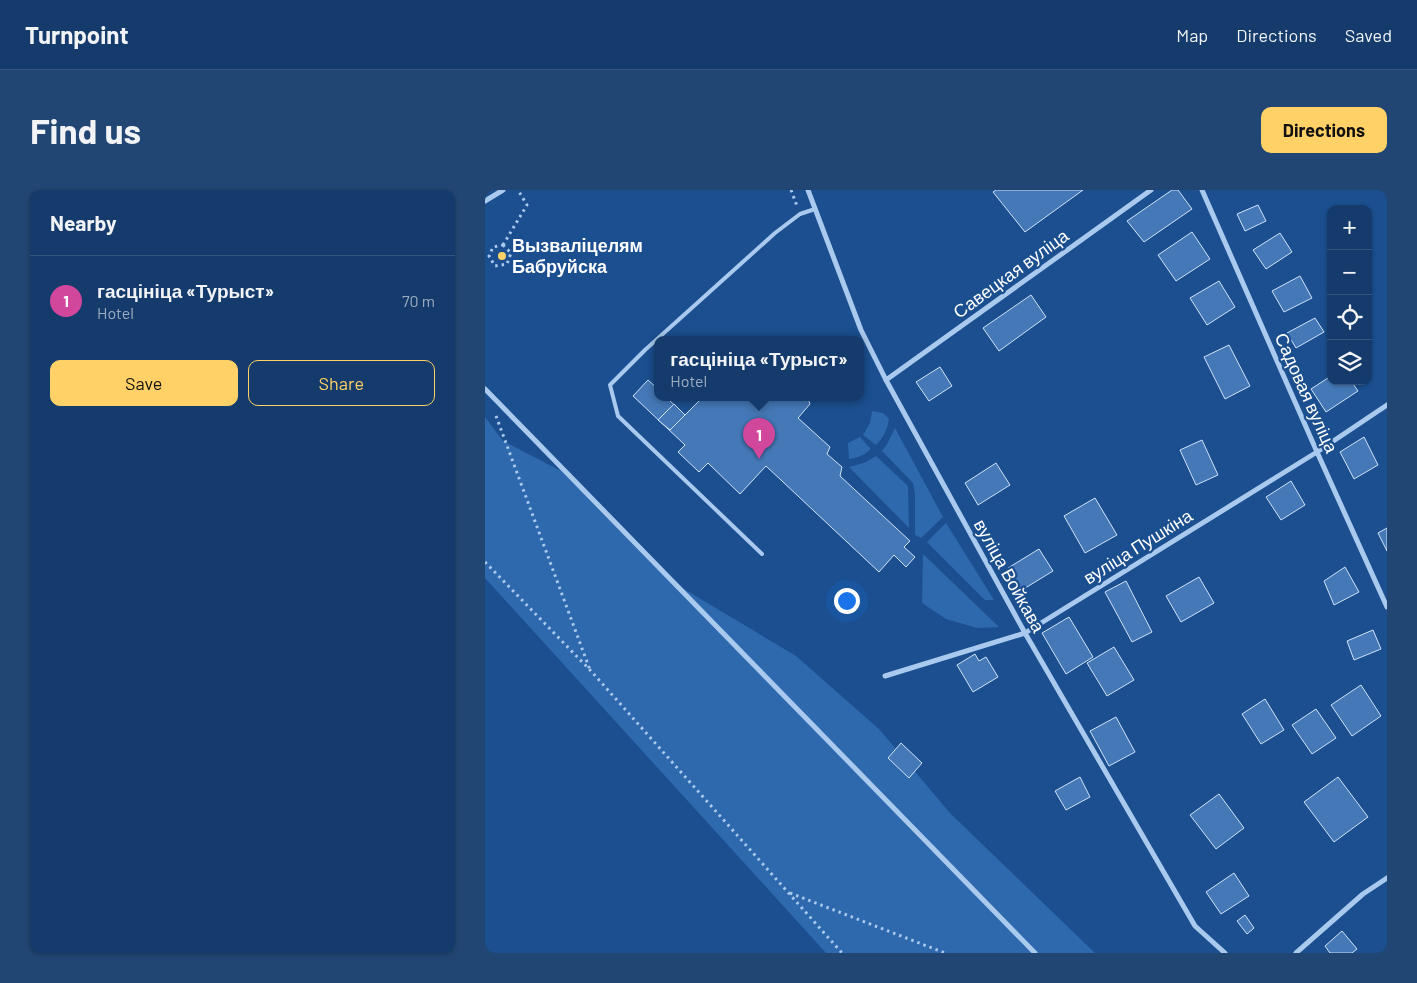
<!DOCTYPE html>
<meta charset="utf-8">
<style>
:root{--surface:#143b6b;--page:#214673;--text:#f1f3f6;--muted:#9dadc1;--line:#33557e;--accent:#ffd166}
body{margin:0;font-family:Barlow,sans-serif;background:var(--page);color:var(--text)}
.controls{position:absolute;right:15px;top:15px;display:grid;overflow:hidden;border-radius:10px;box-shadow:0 1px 4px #0004}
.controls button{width:45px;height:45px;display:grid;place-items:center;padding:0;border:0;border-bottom:1px solid var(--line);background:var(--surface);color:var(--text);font:25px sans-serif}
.you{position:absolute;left:361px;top:410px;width:18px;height:18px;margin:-12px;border:4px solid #fff;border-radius:50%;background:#1a73e8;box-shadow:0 0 0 8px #1a73e833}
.badge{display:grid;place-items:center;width:32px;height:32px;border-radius:50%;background:var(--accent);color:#fff;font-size:16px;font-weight:700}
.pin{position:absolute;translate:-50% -41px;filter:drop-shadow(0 1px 2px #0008)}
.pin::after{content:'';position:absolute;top:26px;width:18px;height:15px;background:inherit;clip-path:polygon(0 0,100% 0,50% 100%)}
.popup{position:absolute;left:169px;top:146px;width:210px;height:65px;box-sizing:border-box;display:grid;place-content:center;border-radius:10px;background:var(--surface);filter:drop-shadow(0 1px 4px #0005);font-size:16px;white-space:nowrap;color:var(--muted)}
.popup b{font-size:19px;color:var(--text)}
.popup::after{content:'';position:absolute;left:50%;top:100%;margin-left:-10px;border:10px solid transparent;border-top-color:var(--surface)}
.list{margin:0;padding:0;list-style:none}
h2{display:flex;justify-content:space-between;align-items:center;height:65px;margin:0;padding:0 20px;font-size:21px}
h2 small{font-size:16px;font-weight:400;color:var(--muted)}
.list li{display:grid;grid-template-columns:32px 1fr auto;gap:15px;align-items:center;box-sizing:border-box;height:90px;padding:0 20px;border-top:1px solid var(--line)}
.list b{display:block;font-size:19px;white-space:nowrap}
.list p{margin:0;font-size:16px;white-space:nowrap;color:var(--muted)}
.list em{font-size:16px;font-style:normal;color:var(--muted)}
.actions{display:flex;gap:10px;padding:15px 20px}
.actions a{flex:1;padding:11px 0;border:1px solid var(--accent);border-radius:10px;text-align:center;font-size:18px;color:var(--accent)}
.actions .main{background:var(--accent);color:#111}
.icon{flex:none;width:28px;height:28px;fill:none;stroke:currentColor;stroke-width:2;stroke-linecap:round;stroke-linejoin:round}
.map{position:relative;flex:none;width:902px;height:763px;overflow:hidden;border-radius:10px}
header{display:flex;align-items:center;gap:30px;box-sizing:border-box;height:70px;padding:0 25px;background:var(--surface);border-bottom:1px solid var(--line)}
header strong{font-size:24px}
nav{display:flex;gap:28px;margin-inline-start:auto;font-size:18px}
.intro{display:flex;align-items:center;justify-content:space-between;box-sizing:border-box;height:120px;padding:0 30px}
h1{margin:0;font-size:35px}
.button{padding:12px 22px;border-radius:10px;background:var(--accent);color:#111;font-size:18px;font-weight:700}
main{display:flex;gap:30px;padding:0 30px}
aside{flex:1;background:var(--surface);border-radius:10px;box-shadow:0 1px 4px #0004}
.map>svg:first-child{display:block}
.green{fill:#2e69ad}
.building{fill:#4478b7;stroke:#cfe3fa}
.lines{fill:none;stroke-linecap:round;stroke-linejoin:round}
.path{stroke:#a9c9ee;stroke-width:3;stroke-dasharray:2.5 4;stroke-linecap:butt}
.lane{stroke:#a9c9ee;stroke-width:4}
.street{stroke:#a9c9ee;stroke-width:5}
.poi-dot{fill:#ffd166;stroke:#1b4f8f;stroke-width:2}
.labels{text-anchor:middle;stroke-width:4.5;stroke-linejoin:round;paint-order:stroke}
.poi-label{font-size:18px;font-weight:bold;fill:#fff;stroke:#1b4f8f;text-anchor:start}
.street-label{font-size:18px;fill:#fff;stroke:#1b4f8f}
</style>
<header>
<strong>Turnpoint</strong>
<nav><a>Map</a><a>Directions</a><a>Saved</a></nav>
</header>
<div class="intro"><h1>Find us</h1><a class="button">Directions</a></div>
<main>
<aside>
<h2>Nearby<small></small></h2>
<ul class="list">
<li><span class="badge" style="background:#d1479c">1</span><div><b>гасцініца «Турыст»</b><p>Hotel</p></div><em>70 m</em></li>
</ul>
<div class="actions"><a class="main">Save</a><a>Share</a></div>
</aside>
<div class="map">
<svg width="902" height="763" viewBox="0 0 902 763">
<rect width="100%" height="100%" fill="#1b4f8f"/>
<g class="green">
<path d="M 387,221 L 398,223 L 404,229 C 402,240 399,247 391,255 L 378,245 L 385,233 Z"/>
<polygon points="0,227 18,251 76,281 199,399 311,466 394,539 465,623 610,763 341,763 0,388"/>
<polygon points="410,238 458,327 436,348 430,345 430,304 428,293 397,261 402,254"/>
<path d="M 375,247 L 386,259 C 379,265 373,268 364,269 L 363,253 Z"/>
<polygon points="391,266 423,296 424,338 364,277 379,273"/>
<polygon points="461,333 509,410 500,410 442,352"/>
<polygon points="438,364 514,437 492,438 461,429 437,413"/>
</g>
<g class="building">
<polygon points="511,0 598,0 540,42 508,2"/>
<polygon points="687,0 693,0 707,19 659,52 642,31"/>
<polygon points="773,15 781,31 760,41 752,24"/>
<polygon points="707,42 725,69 691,91 673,65"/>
<polygon points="795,43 807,62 781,79 768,60"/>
<polygon points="815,86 827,108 799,122 787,101"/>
<polygon points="734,91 750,117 722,135 705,108"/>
<polygon points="546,105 561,127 514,161 498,138"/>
<polygon points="830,128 839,142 811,158 802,143"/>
<polygon points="744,155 765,196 740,209 719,167"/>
<polygon points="455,177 467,196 444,211 431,192"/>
<polygon points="846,186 846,191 866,191 873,201 841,222 826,199"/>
<polygon points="163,190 173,199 173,208 182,208 200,225 217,208 323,208 325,214 313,228 345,257 342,264 357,277 355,286 425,351 419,357 430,367 421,377 409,365 394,382 281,276 255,304 223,273 214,282 193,262 200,255 148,206"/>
<polygon points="189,214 200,225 185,240 173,230"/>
<polygon points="879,247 893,275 869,289 855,262"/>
<polygon points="717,250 733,285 711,295 695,260"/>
<polygon points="511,273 525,295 493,315 480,293"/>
<polygon points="806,291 820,315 796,330 781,307"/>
<polygon points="610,308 632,345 600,363 579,326"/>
<polygon points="902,338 902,361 893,343"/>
<polygon points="554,359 568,381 537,400 523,378"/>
<polygon points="860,377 874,402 849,415 839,391"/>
<polygon points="714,387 729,413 696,432 681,406"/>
<polygon points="641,391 667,442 647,452 620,402"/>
<polygon points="584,427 608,467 581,484 557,443"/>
<polygon points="888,440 896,459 869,470 862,451"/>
<polygon points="629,457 649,490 622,506 602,473"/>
<polygon points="490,464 494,471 501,467 513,487 488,502 472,475"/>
<polygon points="876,495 896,526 867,546 846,515"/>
<polygon points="780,509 799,540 776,554 757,524"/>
<polygon points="831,519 851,548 827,564 807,535"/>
<polygon points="631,527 650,562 624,576 605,541"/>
<polygon points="416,553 437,573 424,588 403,568"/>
<polygon points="595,587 605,607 581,620 570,601"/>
<polygon points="853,587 883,627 849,652 819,612"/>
<polygon points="734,604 759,638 731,659 705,625"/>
<polygon points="749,683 764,706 736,724 721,702"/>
<polygon points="760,725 769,738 762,744 752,731"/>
<polygon points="857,741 872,759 867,763 845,763 840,756"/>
</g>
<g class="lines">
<g class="path">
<polyline points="306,0 312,16"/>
<polygon points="18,55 26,63 22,74 10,76 4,66 8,57"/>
<polyline points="18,55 42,15 33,0"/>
<polyline points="11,226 105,480"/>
<polyline points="0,372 106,481 357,763"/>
<polyline points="305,703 460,763"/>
</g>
<polyline class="lane" points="277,364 133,226 125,195 160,160 290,43 315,24 330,19"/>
<g class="street">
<polyline points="323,0 376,140 401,190 540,443 710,736 740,763"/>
<polyline points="717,0 832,262 902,417"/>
<polyline points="0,11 18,0"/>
<polyline points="401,190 666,0"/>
<polyline points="0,199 550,763"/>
<polyline points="400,486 540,443 832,262 902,215"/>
<polyline points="811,763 878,704 902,688"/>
</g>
</g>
<circle class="poi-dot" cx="17" cy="66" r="5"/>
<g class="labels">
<g class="poi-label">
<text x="27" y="62">Вызваліцелям<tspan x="27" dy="21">Бабруйска</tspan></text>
</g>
<g class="street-label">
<text transform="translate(526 84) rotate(-36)" y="6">Савецкая вуліца</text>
<text transform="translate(821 203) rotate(66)" y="6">Садовая вуліца</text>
<text transform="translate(653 357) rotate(-32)" y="6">вуліца Пушкіна</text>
<text transform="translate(524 386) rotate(61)" y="6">вуліца Войкава</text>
</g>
</g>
</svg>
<div class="controls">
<button>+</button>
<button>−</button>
<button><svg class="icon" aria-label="locate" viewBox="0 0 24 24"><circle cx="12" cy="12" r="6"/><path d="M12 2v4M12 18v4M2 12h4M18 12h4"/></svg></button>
<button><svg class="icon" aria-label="layers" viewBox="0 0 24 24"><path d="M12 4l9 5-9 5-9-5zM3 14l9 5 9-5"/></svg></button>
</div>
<div class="you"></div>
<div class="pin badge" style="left:274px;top:269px;background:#d1479c">1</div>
<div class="popup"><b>гасцініца «Турыст»</b>Hotel</div>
</div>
</main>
